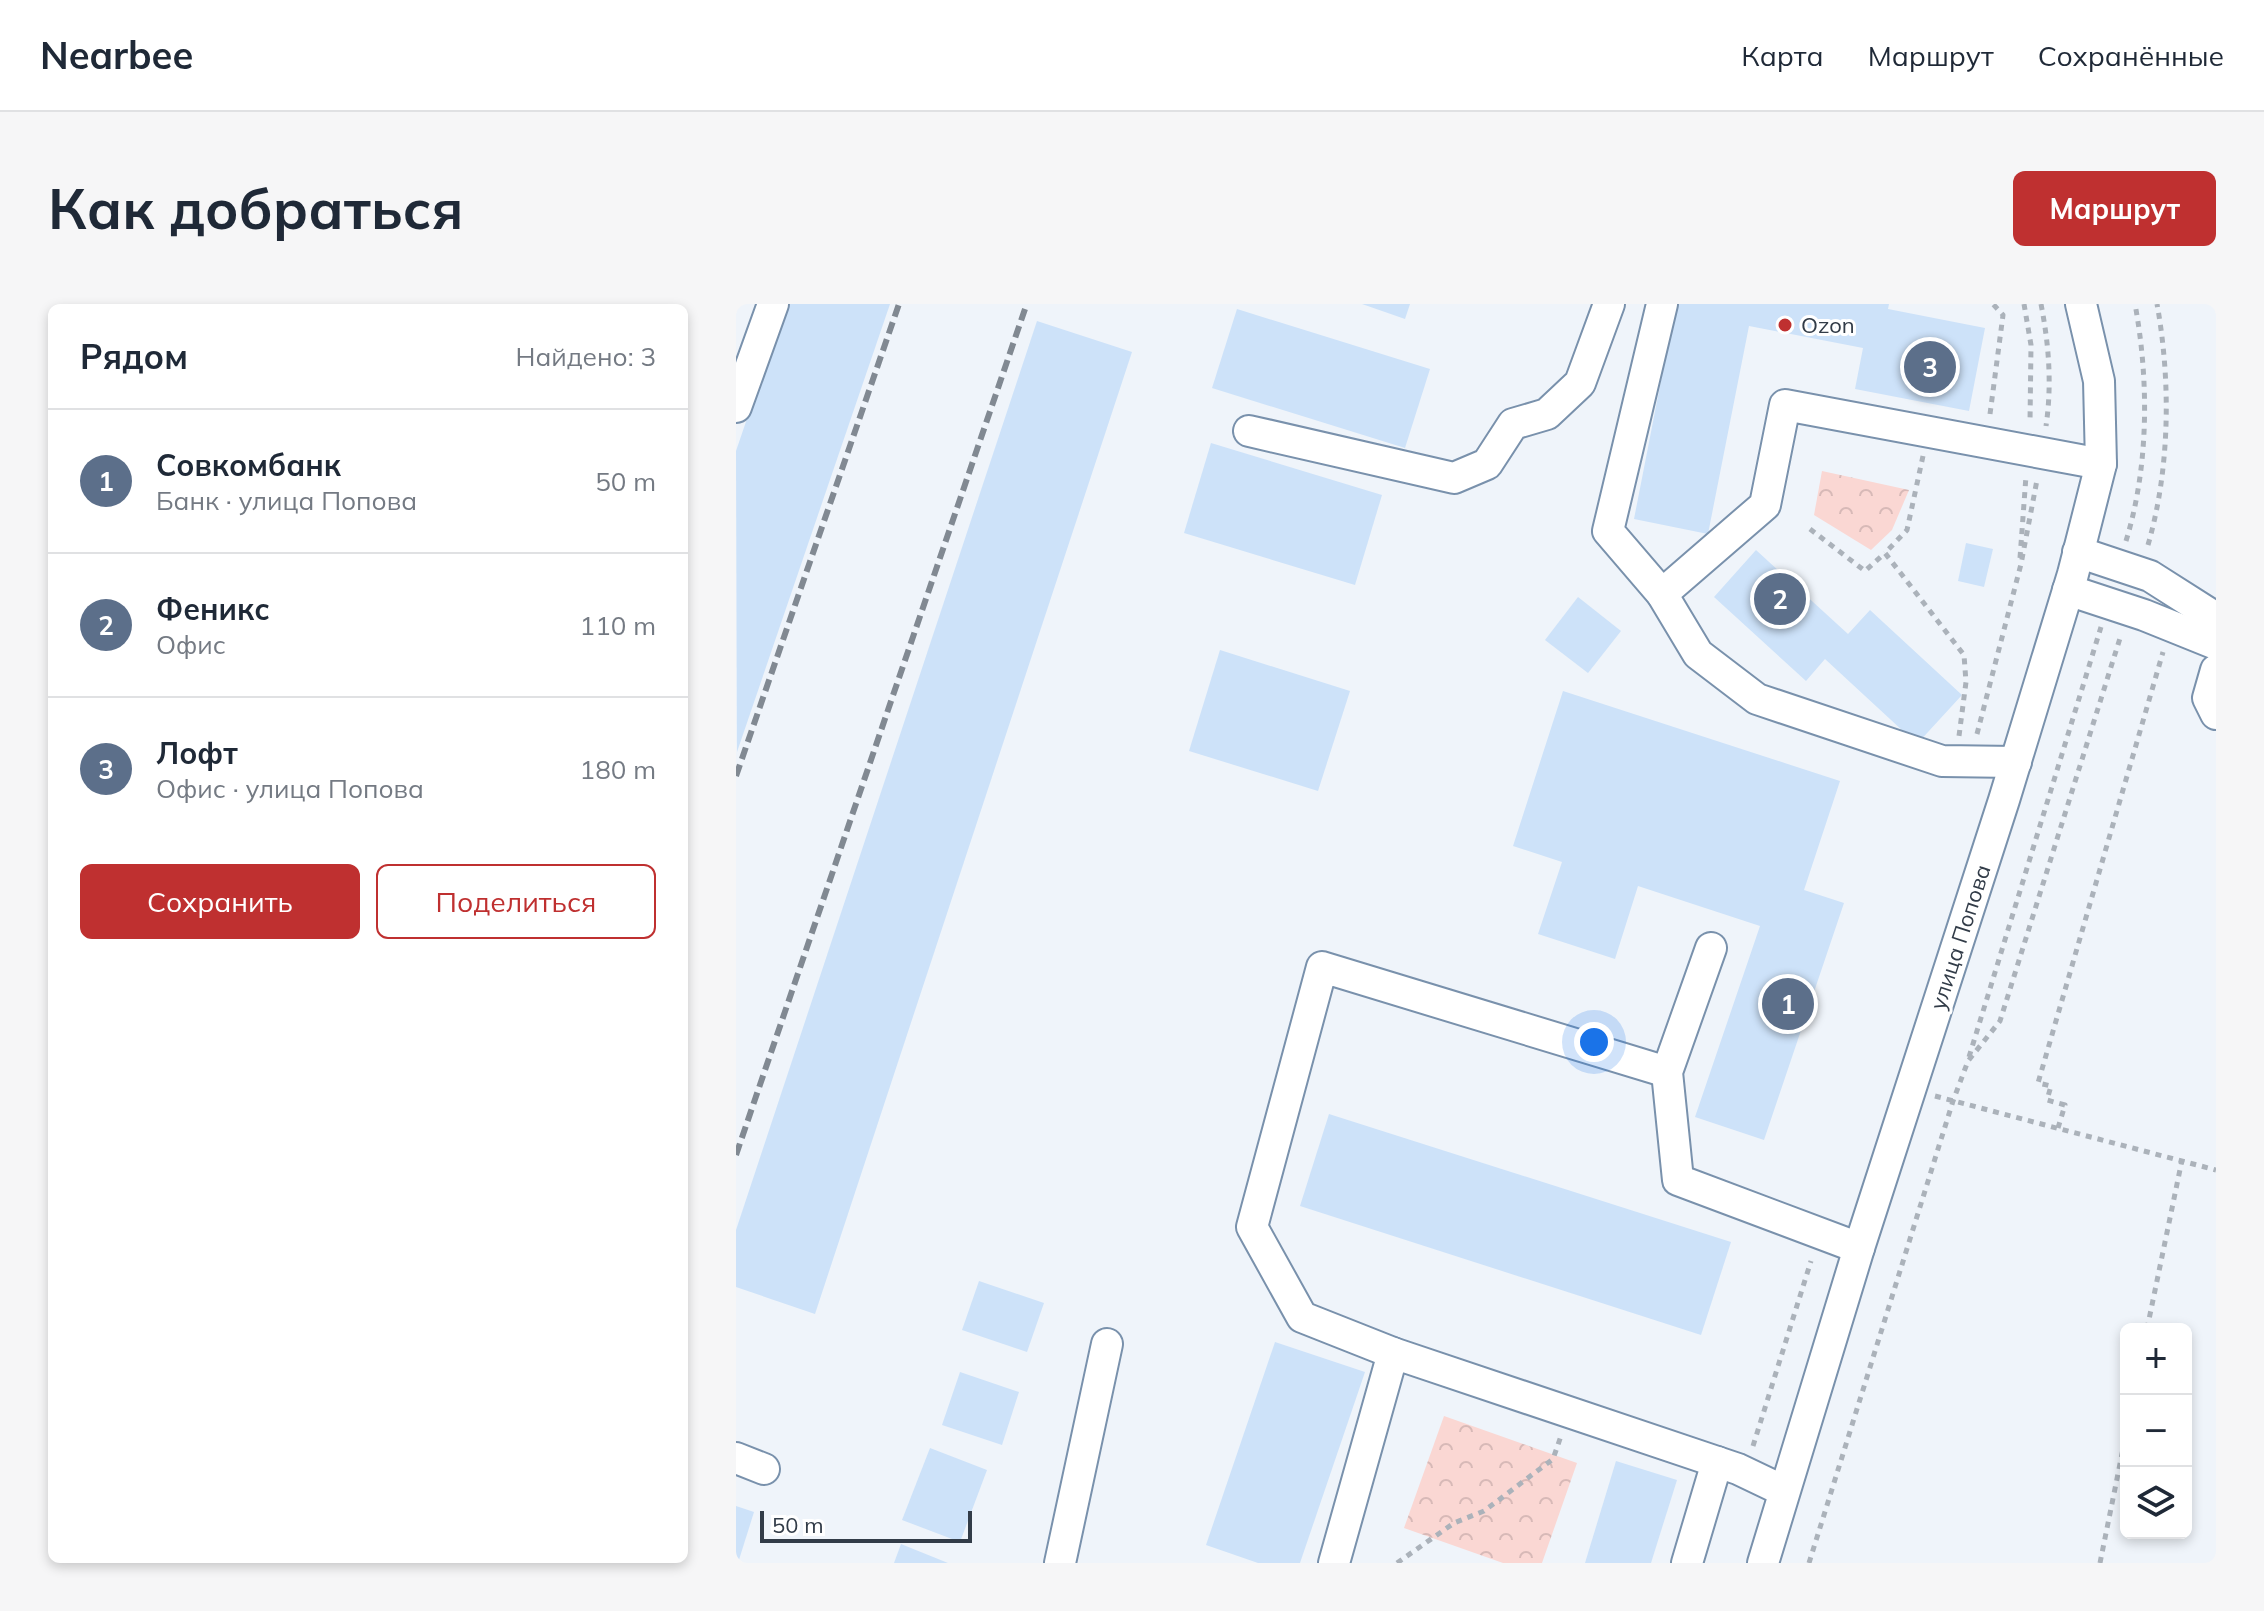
<!DOCTYPE html>
<html lang="ru">
<meta charset="utf-8">
<style>
:root{--surface:#fff;--page:#f6f6f7;--text:#1f2937;--muted:#747a83;--line:#e0e1e3;--accent:#bf3030}
body{margin:0;font-family:Mulish,sans-serif;background:var(--page);color:var(--text)}
.controls{position:absolute;right:24px;bottom:24px;display:grid;overflow:hidden;border-radius:12px;box-shadow:0 4px 12px #0003}
.controls button{width:72px;height:72px;display:grid;place-items:center;padding:0;border:0;border-bottom:2px solid var(--line);background:var(--surface);color:var(--text);font:40px sans-serif}
.scale{position:absolute;left:24px;bottom:20px;width:212px;box-sizing:border-box;padding-left:8px;border:4px solid #323c48;border-top:0;font-size:22px;line-height:28px;white-space:nowrap;color:#323c48;-webkit-text-stroke:6px #fff;paint-order:stroke}
.you{position:absolute;left:858px;top:738px;width:28px;height:28px;margin:-20px;border:6px solid #fff;border-radius:50%;background:#1a73e8;box-shadow:0 0 0 12px #1a73e833}
.badge{display:grid;place-items:center;width:52px;height:52px;border-radius:50%;background:var(--accent);color:#fff;font-size:26px;font-weight:700}
.pin{position:absolute;translate:-50% -50%;border:4px solid #fff;box-shadow:0 2px 8px #0006}
.list{margin:0;padding:0;list-style:none}
h2{display:flex;justify-content:space-between;align-items:center;height:104px;margin:0;padding:0 32px;font-size:34px}
h2 small{font-size:26px;font-weight:400;color:var(--muted)}
.list li{display:grid;grid-template-columns:52px 1fr auto;gap:24px;align-items:center;box-sizing:border-box;height:144px;padding:0 32px;border-top:2px solid var(--line)}
.list b{display:block;font-size:30px;white-space:nowrap}
.list p{margin:0;font-size:26px;white-space:nowrap;color:var(--muted)}
.list em{font-size:26px;font-style:normal;color:var(--muted)}
.actions{display:flex;gap:16px;padding:24px 32px}
.actions a{flex:1;padding:18px 0;border:2px solid var(--accent);border-radius:12px;text-align:center;font-size:28px;color:var(--accent)}
.actions .main{background:var(--accent);color:#fff}
.icon{flex:none;width:44px;height:44px;fill:none;stroke:currentColor;stroke-width:2;stroke-linecap:round;stroke-linejoin:round}
.map{position:relative;flex:none;width:1480px;height:1259px;overflow:hidden;border-radius:12px}
header{display:flex;align-items:center;gap:48px;box-sizing:border-box;height:112px;padding:0 40px;background:var(--surface);border-bottom:2px solid var(--line)}
header strong{font-size:38px}
nav{display:flex;gap:44px;margin-inline-start:auto;font-size:28px}
.intro{display:flex;align-items:center;justify-content:space-between;box-sizing:border-box;height:192px;padding:0 48px}
h1{margin:0;font-size:56px}
.button{padding:20px 36px;border-radius:12px;background:var(--accent);color:#fff;font-size:28px;font-weight:700}
main{display:flex;gap:48px;padding:0 48px}
aside{flex:1;background:var(--surface);border-radius:12px;box-shadow:0 4px 12px #0003}
.map>svg:first-child{display:block}
.park{fill:url(#park-crowns)}
.building{fill:#cde2f9}
.lines{fill:none;stroke-linecap:round;stroke-linejoin:round}
.minor-casing{stroke:#7991ac;stroke-width:34}
.path{stroke:#abb2ba;stroke-width:5;stroke-dasharray:6 6;stroke-linecap:butt}
.minor{stroke:#fff;stroke-width:30}
.rail{stroke:#818992;stroke-width:6;stroke-dasharray:12 6;stroke-linecap:butt}
.poi-dot{fill:#bf3030;stroke:#fff;stroke-width:3}
.labels{text-anchor:middle;stroke-width:6;stroke-linejoin:round;paint-order:stroke}
.poi-label{font-size:22px;fill:#323c48;stroke:#fff;text-anchor:start}
.street-label{font-size:22px;fill:#323c48;stroke:#fff}
</style>
<header>
<strong>Nearbee</strong>
<nav><a>Карта</a><a>Маршрут</a><a>Сохранённые</a></nav>
</header>
<div class="intro"><h1>Как добраться</h1><a class="button">Маршрут</a></div>
<main>
<aside>
<h2>Рядом<small>Найдено: 3</small></h2>
<ul class="list">
<li><span class="badge" style="background:#5c6f8a">1</span><div><b>Совкомбанк</b><p>Банк · улица Попова</p></div><em>50 m</em></li>
<li><span class="badge" style="background:#5c6f8a">2</span><div><b>Феникс</b><p>Офис</p></div><em>110 m</em></li>
<li><span class="badge" style="background:#5c6f8a">3</span><div><b>Лофт</b><p>Офис · улица Попова</p></div><em>180 m</em></li>
</ul>
<div class="actions"><a class="main">Сохранить</a><a>Поделиться</a></div>
</aside>
<div class="map">
<svg width="1480" height="1259" viewBox="0 0 1480 1259">
<defs>
<pattern id="park-crowns" width="20" height="18" patternUnits="userSpaceOnUse" patternTransform="scale(2)"><rect width="20" height="18" fill="#fad7d3"/><path d="M2 6a3 3 0 1 1 6 0M12 15a3 3 0 1 1 6 0" fill="none" stroke="#d7b9b7"/></pattern>
</defs>
<rect width="100%" height="100%" fill="#eff4fa"/>
<g class="park">
<polygon points="1086,167 1173,186 1156,226 1135,246 1078,211"/>
<polygon points="708,1112 841,1159 806,1259 767,1259 668,1224"/>
</g>
<g class="building">
<polygon points="50,0 154,0 1,448 0,147"/>
<polygon points="626,0 674,0 669,15"/>
<polygon points="940,0 1153,0 1152,5 1249,24 1233,107 1119,85 1127,44 1013,22 972,230 898,215"/>
<polygon points="501,5 694,65 669,144 476,84"/>
<polygon points="301,17 396,48 79,1010 0,983 0,926"/>
<polygon points="475,139 646,191 619,281 448,229"/>
<polygon points="1230,239 1257,245 1248,283 1222,277"/>
<polygon points="1020,246 1112,330 1134,306 1226,391 1181,440 1089,355 1070,377 978,293"/>
<polygon points="842,293 885,327 852,369 809,336"/>
<polygon points="484,346 614,387 582,487 453,447"/>
<polygon points="827,387 1104,477 1068,586 1108,599 1028,836 959,813 1024,622 902,582 879,655 802,630 826,558 777,542"/>
<polygon points="593,810 995,938 965,1031 564,902"/>
<polygon points="243,977 308,999 291,1048 226,1026"/>
<polygon points="539,1038 629,1068 564,1259 522,1259 470,1241"/>
<polygon points="224,1068 283,1088 266,1141 206,1121"/>
<polygon points="194,1144 251,1166 224,1238 166,1216"/>
<polygon points="880,1157 941,1176 915,1259 849,1259"/>
<polygon points="0,1202 18,1208 2,1259 0,1259"/>
<polygon points="165,1240 212,1259 158,1259"/>
</g>
<g class="lines">
<g class="minor-casing">
<g id="minor">
<polyline points="926,0 872,227 926,290 1029,201 1049,101 1365,160"/>
<polyline points="0,103 37,0"/>
<polyline points="513,127 718,174 751,160 777,120 811,110 844,79 873,0"/>
<polyline points="1342,248 1414,272 1480,314"/>
<polyline points="1332,286 1408,311 1480,340"/>
<polyline points="926,290 962,350 1021,395 1206,457 1280,458"/>
<polyline points="1480,366 1472,394 1480,410"/>
<polyline points="975,644 931,768 942,876 1123,944"/>
<polyline points="657,1049 566,1013 516,923 586,663 931,768"/>
<polyline points="0,1154 28,1165"/>
<polyline points="324,1259 371,1040"/>
<polyline points="598,1259 657,1049 1002,1165 1048,1187"/>
<polyline points="951,1259 981,1158"/>
<polyline points="1027,1259 1123,944 1268,496 1337,270 1365,160 1363,77 1345,0"/>
</g>
</g>
<g class="path">
<polyline points="1288,0 1295,41 1294,118"/>
<path d="M 1305,0 C 1313,41 1316,81 1310,122"/>
<polyline points="1254,110 1267,11 1257,0"/>
<polyline points="1187,152 1171,226 1149,249 1228,351 1230,378 1223,432"/>
<polyline points="1074,225 1129,267 1149,249"/>
<path d="M 1390,237 C 1413,162 1413,76 1399,0"/>
<path d="M 1412,241 C 1434,165 1435,77 1421,0"/>
<polyline points="1284,254 1290,172"/>
<polyline points="1241,430 1285,260 1301,176"/>
<polyline points="1233,753 1365,323"/>
<polyline points="1199,792 1480,866"/>
<polyline points="1322,824 1329,801 1311,796 1315,782 1302,779 1427,348"/>
<polyline points="1411,1025 1446,856"/>
<polyline points="1017,1142 1075,957"/>
<polyline points="661,1259 718,1219 748,1207 817,1155 825,1132"/>
<polyline points="1073,1259 1217,797 1232,757 1264,717 1385,331"/>
<polyline points="1364,1259 1390,1130"/>
</g>
<use href="#minor" class="minor"/>
<g class="rail">
<polyline points="0,472 163,0"/>
<polyline points="0,851 289,5"/>
</g>
</g>
<circle class="poi-dot" cx="1049" cy="21" r="8"/>
<g class="labels">
<g class="poi-label">
<text x="1065" y="29">Ozon</text>
</g>
<g class="street-label">
<text transform="translate(1224 633) rotate(-72)" y="8">улица Попова</text>
</g>
</g>
</svg>
<div class="controls">
<button>+</button>
<button>−</button>
<button><svg class="icon" aria-label="layers" viewBox="0 0 24 24"><path d="M12 4l9 5-9 5-9-5zM3 14l9 5 9-5"/></svg></button>
</div>
<div class="scale">50 m</div>
<div class="you"></div>
<div class="pin badge" style="left:1052px;top:700px;background:#5c6f8a">1</div>
<div class="pin badge" style="left:1044px;top:295px;background:#5c6f8a">2</div>
<div class="pin badge" style="left:1194px;top:63px;background:#5c6f8a">3</div>
</div>
</main>
